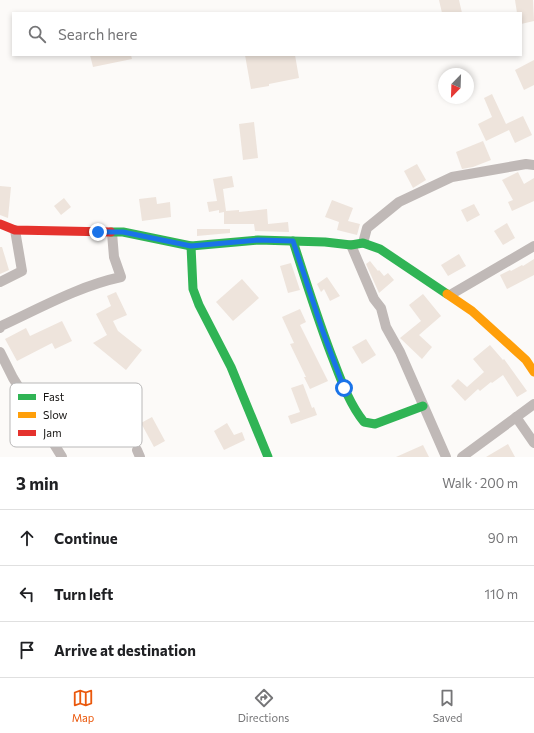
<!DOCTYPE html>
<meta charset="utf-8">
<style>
:root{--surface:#fff;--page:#f2f2f2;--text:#202124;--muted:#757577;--line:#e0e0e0;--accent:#ea580c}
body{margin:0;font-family:Commissioner,sans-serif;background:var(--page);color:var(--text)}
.compass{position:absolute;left:438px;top:68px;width:36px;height:36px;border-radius:50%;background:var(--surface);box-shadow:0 2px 6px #0003;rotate:203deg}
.stop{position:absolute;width:12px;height:12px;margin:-9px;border:3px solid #1a73e8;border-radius:50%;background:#fff}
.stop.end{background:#1a73e8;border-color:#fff;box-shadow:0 1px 4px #0008}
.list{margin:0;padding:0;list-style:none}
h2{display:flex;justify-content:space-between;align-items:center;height:52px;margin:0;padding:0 16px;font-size:17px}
h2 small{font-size:13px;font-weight:400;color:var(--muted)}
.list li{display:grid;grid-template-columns:26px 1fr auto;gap:12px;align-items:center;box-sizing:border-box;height:56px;padding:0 16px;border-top:1px solid var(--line)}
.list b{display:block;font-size:15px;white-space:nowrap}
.list em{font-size:13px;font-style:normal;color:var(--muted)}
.icon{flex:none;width:22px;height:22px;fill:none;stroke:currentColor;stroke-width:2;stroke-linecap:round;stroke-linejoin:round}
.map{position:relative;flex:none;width:534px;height:457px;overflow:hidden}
.search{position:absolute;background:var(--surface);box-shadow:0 2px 6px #0003;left:12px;right:12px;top:12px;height:44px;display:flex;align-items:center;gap:10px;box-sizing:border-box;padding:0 14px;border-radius:0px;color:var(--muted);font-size:15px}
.sheet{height:220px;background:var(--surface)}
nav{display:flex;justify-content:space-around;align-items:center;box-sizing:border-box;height:56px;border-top:1px solid var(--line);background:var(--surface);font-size:11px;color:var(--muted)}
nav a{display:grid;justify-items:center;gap:2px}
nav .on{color:var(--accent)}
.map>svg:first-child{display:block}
.building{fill:#eee4dc}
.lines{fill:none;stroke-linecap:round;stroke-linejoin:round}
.street{stroke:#c0b9b7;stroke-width:10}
.fast{stroke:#30b455;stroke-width:9}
.slow{stroke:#ff9f0a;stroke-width:9}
.jam{stroke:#e5322d;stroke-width:9}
.route{stroke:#1a73e8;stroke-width:5}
.key{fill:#fff;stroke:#b9b8b8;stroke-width:1}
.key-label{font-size:11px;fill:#161412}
</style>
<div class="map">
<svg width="534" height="457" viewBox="0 0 534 457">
<rect width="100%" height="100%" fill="#fcfaf8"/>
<g class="building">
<polygon points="439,0 459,0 462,13 442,13"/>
<polygon points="515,0 533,0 534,21 521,24 521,13 517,13"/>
<polygon points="90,55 131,55 132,59 93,67"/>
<polygon points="245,55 295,55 299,78 269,84 269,86 251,89"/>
<polygon points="534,60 534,85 524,90 515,70"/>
<polygon points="492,94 506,124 523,116 532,135 515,143 509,130 486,141 478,124 492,117 484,98"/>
<polygon points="254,122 258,158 243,160 239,124"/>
<polygon points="483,141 491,160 473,167 462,169 456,152"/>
<polygon points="417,164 426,180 413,188 404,171"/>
<polygon points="518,172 524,184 534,178 534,201 512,211 508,202 513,200 502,180"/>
<polygon points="232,176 234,187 223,189 226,211 239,210 239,212 267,209 268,224 288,222 289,232 255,231 254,224 224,224 224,212 219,213 219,210 209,212 207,202 217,201 213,179"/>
<polygon points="0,186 11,187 8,218 0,215"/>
<polygon points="156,197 157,204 170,202 171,217 142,221 139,199"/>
<polygon points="64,198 71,207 61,215 54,206"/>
<polygon points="332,200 353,208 348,221 360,224 357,235 337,230 339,222 325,217"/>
<polygon points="474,204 480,215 467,222 461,210"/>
<polygon points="507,223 515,238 503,245 494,231"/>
<polygon points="197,229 230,229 230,233 197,236"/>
<polygon points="0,247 2,247 9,270 0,274"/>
<polygon points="459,254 466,266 448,276 441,265"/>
<polygon points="534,259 534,275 507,289 500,275 510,270 511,271 522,265 523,266"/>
<polygon points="370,261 378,271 379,270 384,276 388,273 394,280 379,293 366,264"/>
<polygon points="291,263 300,290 288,293 280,266"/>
<polygon points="327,277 340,296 330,301 324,289 321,292 317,284"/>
<polygon points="242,279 259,298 233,321 216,302"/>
<polygon points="116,292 127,315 113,321 118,331 142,350 126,370 93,343 107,335 96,314 111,306 107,296"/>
<polygon points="423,294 441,316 419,335 432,347 422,359 400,338 421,321 409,305"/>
<polygon points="300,309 306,322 300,325 328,381 310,389 304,377 306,377 290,344 294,343 282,317"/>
<polygon points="62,321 72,341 55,349 52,343 17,361 5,339 26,328 30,336"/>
<polygon points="366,339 376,355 362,364 352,347"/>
<polygon points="490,345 503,360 504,359 527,391 517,397 503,375 492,383 491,382 480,391 478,389 465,401 451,386 458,379 467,387 484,372 473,359"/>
<polygon points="303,384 312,408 314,407 317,415 291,424 288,416 300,412 291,388"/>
<polygon points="152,417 165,441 154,447 141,423"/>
<polygon points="227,423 234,435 242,432 245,440 224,450 214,431"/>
<polygon points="508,444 515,457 486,457"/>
<polygon points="423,445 429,457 396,457"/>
</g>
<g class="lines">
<g class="street">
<polyline points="363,243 367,228 399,202 452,177 526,164 534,165"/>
<polyline points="351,245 374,299 381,308 386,327 400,352 446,457"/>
<polyline points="0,282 22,271 15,230"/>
<polyline points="450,295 534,246"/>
<path d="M 0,328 L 1,326 C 40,308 79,286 121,277 L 114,257 L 112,233"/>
<polyline points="0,352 13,378 62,457"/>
<polyline points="516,417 534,443"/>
<polyline points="137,450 140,457"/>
<polyline points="462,457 534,404"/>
</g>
<g class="fast">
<polyline points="111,232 123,232 191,246 258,240 325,242 351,245 363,243 380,249 447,294"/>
<path d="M 293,241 C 305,279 317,317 331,354 C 340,377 348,402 364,422 L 375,424 L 423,406"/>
<polyline points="191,246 193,289 199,305 231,367 268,457"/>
</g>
<polyline class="slow" points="447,294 472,311 526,360 534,372"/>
<polyline class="jam" points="0,224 15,230 111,232"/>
</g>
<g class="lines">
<polyline class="route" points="98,232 123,232 191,246 258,240 293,241 323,332 344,388"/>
</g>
<rect x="10" y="383" width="132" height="64" rx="6" class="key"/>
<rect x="18" y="394" width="18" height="6" fill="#30b455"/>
<rect x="18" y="412" width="18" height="6" fill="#ff9f0a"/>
<rect x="18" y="430" width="18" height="6" fill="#e5322d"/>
<g class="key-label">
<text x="43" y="401">Fast</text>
<text x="43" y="419">Slow</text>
<text x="43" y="437">Jam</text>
</g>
</svg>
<svg class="compass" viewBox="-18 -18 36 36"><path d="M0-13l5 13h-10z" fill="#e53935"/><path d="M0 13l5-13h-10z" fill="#757577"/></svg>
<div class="stop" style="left:344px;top:388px"></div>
<div class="stop end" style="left:98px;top:232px"></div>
<div class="search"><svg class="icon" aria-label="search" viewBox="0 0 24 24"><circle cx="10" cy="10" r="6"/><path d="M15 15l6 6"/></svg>Search here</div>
</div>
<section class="sheet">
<h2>3 min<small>Walk · 200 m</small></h2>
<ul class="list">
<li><svg class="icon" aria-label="ahead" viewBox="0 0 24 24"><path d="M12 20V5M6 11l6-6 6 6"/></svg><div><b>Continue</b></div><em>90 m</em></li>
<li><svg class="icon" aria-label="left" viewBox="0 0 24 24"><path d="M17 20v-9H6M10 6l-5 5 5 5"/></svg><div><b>Turn left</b></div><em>110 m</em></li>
<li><svg class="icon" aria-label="arrive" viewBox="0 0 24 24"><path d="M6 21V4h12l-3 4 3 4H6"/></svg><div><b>Arrive at destination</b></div></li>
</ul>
</section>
<nav>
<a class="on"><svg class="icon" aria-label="map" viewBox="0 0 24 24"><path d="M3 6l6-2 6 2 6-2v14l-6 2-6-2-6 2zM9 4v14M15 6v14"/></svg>Map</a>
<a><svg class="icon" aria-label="directions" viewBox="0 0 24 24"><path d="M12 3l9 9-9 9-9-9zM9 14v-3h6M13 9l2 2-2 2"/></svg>Directions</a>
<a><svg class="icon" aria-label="saved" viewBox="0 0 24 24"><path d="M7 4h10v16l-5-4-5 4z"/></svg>Saved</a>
</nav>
